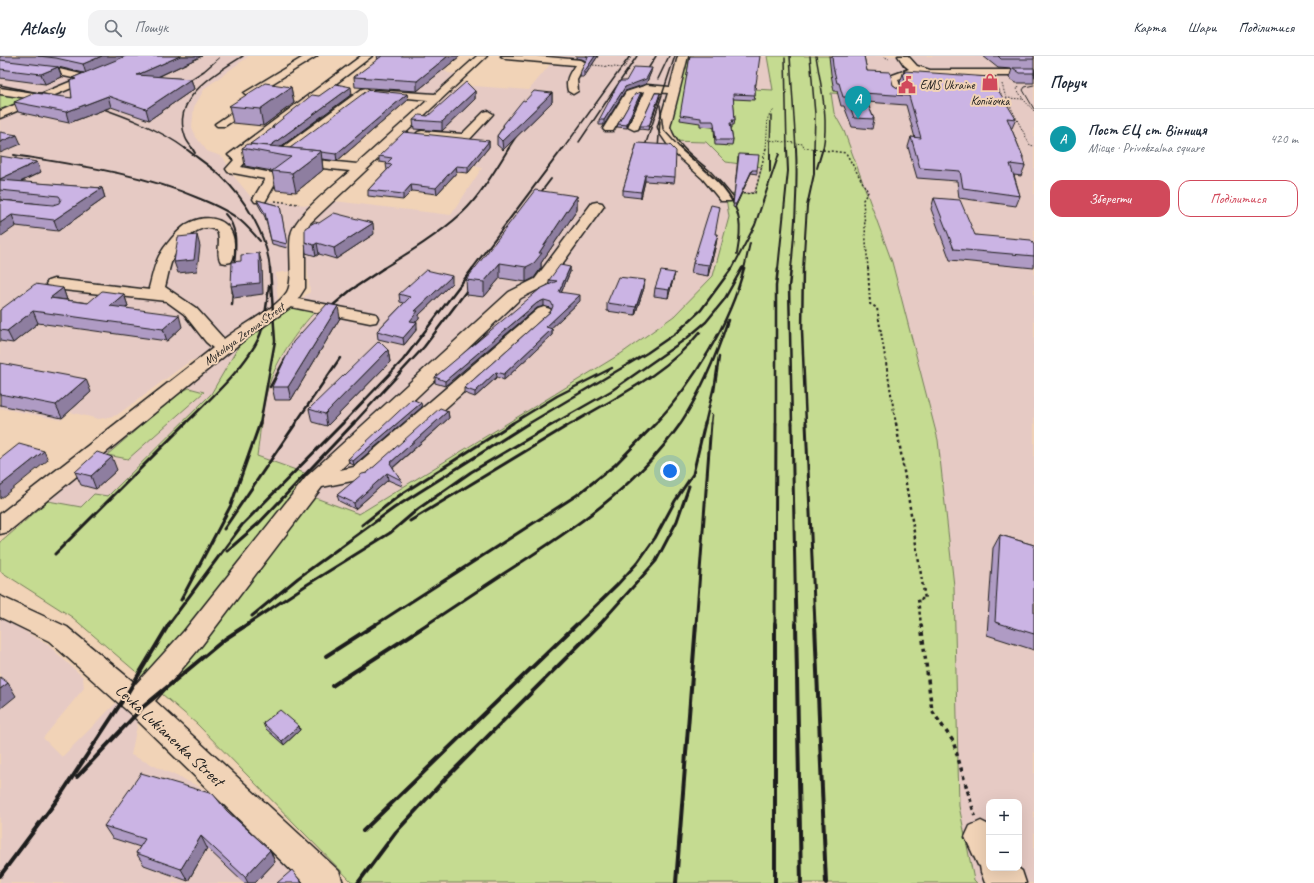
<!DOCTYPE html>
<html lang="uk">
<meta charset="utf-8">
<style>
:root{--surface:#fff;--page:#f2f2f3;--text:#1f2937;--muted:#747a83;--line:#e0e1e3;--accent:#d1495b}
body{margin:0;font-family:Caveat,sans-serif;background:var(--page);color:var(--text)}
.controls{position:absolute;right:12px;bottom:12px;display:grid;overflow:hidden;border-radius:8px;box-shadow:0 4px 16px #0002}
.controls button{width:36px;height:36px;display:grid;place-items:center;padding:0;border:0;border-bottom:1px solid var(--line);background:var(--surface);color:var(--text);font:20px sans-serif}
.you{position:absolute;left:670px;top:415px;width:14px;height:14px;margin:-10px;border:3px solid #fff;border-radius:50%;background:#1a73e8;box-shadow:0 0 0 6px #1a73e833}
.badge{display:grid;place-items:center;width:26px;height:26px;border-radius:50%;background:var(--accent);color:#fff;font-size:13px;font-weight:700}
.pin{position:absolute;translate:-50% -33px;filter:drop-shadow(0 1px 2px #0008)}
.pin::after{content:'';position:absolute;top:21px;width:14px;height:12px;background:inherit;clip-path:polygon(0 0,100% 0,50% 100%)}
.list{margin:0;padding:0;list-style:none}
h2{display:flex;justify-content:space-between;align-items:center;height:52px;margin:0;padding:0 16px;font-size:17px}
h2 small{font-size:13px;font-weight:400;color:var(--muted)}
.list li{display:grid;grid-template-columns:26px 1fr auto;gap:12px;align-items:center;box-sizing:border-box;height:60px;padding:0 16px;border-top:1px solid var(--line)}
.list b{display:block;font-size:15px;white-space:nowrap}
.list p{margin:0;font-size:13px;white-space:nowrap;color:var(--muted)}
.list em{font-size:13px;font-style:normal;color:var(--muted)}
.actions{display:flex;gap:8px;padding:12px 16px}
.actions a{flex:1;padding:9px 0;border:1px solid var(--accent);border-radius:12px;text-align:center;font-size:14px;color:var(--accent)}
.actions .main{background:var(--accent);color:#fff}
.icon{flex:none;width:22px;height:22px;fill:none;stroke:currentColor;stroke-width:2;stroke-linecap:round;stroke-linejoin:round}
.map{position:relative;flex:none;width:1034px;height:827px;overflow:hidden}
header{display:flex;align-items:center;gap:24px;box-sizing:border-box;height:56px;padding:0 20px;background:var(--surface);border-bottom:1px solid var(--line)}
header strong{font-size:19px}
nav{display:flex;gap:22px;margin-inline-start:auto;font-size:14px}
.search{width:280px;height:36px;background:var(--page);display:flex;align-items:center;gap:10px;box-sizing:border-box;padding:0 14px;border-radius:12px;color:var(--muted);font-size:15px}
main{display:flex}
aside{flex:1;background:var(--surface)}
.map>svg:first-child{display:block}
.built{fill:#e6cac4;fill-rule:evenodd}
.green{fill:#c5db91;stroke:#707c56}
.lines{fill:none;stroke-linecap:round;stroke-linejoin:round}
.minor-casing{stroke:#1c1c1c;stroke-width:3}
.major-casing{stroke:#1c1c1c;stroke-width:3}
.path-far4{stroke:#1c1c1c;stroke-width:1;stroke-dasharray:1.5 1.5;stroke-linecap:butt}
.path-far3{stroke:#1c1c1c;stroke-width:1.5;stroke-dasharray:2 2;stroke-linecap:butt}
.path-far2{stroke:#1c1c1c;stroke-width:2;stroke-dasharray:2.5 2.5;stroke-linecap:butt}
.path-far1{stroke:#1c1c1c;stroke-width:2.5;stroke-dasharray:3 3;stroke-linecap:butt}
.path{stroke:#1c1c1c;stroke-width:3.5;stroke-dasharray:4 4;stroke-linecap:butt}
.minor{fill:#f1d3b7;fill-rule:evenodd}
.major{fill:#f1d3b7;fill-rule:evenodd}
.tram{stroke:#1c1c1c;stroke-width:1}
.rail-far4{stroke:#1c1c1c;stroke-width:1.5}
.rail-far3{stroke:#1c1c1c;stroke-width:2}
.rail-far2{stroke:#1c1c1c;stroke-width:2.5}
.rail-far1{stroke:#1c1c1c;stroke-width:3}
.rail{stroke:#1c1c1c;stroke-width:4}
.wall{fill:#af9bc4;stroke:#1c1c1c}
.shaded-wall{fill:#8e7ea0;stroke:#1c1c1c}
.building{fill:#cbb4e4;stroke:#1c1c1c}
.labels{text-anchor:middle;stroke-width:4;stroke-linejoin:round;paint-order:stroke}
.far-poi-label{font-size:12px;fill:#1c1c1c;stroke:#f1d3b7;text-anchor:start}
.far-street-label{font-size:12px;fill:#1c1c1c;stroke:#f1d3b7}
.near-street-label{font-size:17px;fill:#1c1c1c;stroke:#f1d3b7}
</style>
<header>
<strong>Atlasly</strong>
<div class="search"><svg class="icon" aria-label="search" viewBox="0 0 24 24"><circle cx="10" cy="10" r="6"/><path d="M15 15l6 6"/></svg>Пошук</div>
<nav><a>Карта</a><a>Шари</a><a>Поділитися</a></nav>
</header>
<main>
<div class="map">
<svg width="1034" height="827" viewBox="0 0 1034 827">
<rect width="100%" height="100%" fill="#f1d3b7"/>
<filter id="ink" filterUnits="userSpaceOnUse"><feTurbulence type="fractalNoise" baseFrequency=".025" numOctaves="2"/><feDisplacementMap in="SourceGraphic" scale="8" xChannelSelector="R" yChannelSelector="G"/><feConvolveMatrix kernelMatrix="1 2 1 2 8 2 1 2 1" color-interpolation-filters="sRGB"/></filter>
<g filter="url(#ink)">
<g class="built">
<polygon points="0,0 130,0 34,40 0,35"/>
<polygon points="147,0 249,0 205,32 194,51 192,71 196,81 207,95 223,101 233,119 255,146 262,144 314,150 296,168 293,180 292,215 276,217 278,247 250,272 211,338 108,440 94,438 81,451 48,445 178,333 192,327 211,298 190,305 117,359 99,363 70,356 61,364 0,352 0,62"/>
<polygon points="506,0 683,0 670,85 706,86 726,106 762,111 755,137 726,142 729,161 713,220 674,260 622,297 359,459 305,438 257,400 266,338 279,303 306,266 318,253 295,248 310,236 304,180 312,166 334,145 451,159 482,112 441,101 383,96 460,29 529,34 553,5"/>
<polygon points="694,0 767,0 774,34 732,32"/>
<path d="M 824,0 L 1034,0 L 1034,827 L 974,827 L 959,750 L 954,530 L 938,384 L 892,206 L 844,75 L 834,57 ZM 989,746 L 1019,746 L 1019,812 L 989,812 Z"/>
<polygon points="443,13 448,17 458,18 431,43 382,38 407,17"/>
<polygon points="0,560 48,589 83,621 84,632 43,682 62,701 119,644 139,660 131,699 228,744 311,827 0,827"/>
</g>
<g class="green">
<path d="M 683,0 L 694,0 L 732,32 L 773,34 L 767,0 L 829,0 L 880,40 L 831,37 L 834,57 L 844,75 L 892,206 L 938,384 L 954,530 L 959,750 L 974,824 L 977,827 L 353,827 L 197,668 L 72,561 L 0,515 L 0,487 L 48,445 L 81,451 L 94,438 L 108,440 L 211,338 L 247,276 L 295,248 L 318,252 C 295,277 274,306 266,339 C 261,359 260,380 257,400 L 307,418 L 305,438 L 359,458 L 622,297 L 674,260 L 713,220 L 729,161 L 726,142 L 723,139 L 755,137 L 762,111 L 726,106 L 706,86 L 670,85 L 666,79 Z"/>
<polygon points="0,36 32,41 0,54"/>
<polygon points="189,332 204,336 128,403 107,399 179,337"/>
</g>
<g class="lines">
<g class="minor-casing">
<g id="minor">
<polygon points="305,0 317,0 260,35 281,38 282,40 281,42 249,40 244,37"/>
<path d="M 361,0 L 372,0 L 245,97 L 272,99 L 362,33 L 366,32 L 371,35 L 370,37 L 286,101 L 357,108 L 428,44 L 378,39 L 373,36 L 374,34 L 435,38 L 477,0 L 487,0 L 309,168 L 305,178 L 305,232 L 298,243 L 376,258 L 378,262 L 376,266 L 370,267 L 291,251 L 243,285 L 8,476 L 0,478 L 0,458 L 213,292 L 206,286 L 184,258 L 166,245 L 54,233 L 48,231 L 46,228 L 48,225 L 54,223 L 150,234 L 149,232 C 152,221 154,210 159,200 C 165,189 177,175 187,168 C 209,155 236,164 234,192 C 234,197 234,202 231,206 L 226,207 L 221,206 C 215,198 222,185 217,175 C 201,163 182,186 174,200 C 169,209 168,221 165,231 L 196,252 L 224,283 C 241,269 275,254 287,236 C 294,225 288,193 291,179 C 294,160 335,128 350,115 L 247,104 L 241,111 L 277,118 L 279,121 L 265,146 L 255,146 L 253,143 L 265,123 L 228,116 L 226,113 L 234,104 L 228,99 Z"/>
<path d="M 501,0 L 536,0 L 581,4 L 586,7 L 577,24 L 578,35 L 573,38 L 568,35 C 565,24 569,18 575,9 L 506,3 Z"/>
<path d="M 678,0 L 688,0 L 670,71 C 677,92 694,102 710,116 C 718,124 726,133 733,142 L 731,145 L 721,145 L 703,123 L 672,95 L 661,79 L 658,71 L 668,37 L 655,36 L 638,73 L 634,74 L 628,71 L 644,36 L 634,40 L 613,75 L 605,75 L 603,73 L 626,36 L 647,29 L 670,31 Z"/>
<polygon points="898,0 908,0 917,10 930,14 1034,14 1034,20 939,20 919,17 898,23 902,37 897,40 892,37 888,22 890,20 909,13 904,9"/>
<polygon points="0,6 59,13 90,20 92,22 87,25 59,19 0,12"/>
<polygon points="0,32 41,38 46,41 41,44 0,38"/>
<polygon points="256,42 260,43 261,45 260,47 225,70 217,70 215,68 252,43"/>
<polygon points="488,55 493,58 469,84 465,85 422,81 418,80 416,78 418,76 422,75 462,78 484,56"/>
<polygon points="597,146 602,147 604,150 547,229 521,242 340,414 354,411 538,253 544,251 550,253 552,256 550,259 367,422 322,431 202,589 155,645 339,815 343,827 304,827 133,660 49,585 0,561 0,540 67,571 136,628 184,575 307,420 509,236 535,223 592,147"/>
<polygon points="981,765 989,769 989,812 1018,812 1022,815 1026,827 985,827 981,816 980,810 978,809 965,781 970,770"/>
</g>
</g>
<g class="major-casing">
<polygon id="major" points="132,0 145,0 143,2 0,62 0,55"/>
</g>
<g class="path-far4">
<polyline points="883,0 889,3"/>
<polyline points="593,9 624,12 632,0"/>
<polyline points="1002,28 1006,42 1030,89 1034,90"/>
<polyline points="1019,30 1017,33 1023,43 1034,55"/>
<polyline points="1006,42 1023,43"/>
<polyline points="768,84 803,88 804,92 816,93"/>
<polyline points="766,93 768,61 774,54"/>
</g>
<g class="path-far3">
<polyline points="807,92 846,97 868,136 863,144 868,213"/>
<polyline points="739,138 755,137 766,92"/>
<polyline points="275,145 299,148"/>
</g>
<polyline class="path-far2" points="868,212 870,248 877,252 896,368"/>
<polyline class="path-far1" points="896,367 925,543 918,543 921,569"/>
<polyline class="path" points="921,568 932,655 953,685 975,760"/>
<use href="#minor" class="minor"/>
<use href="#major" class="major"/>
<polyline class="tram" points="1034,29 1025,31 1023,34 1034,53"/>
<g class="rail-far4">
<polyline points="790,0 796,93"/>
<polyline points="810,0 815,58 814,93"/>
<path d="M 816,0 C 821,31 829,62 823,93"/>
<polyline points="785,2 787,93"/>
<polyline points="646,16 656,0"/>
<polyline points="658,23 669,0"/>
<polyline points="0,29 68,43"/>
<polyline points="182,29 204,15 219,2"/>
<polyline points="660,49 663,73 681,93"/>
<path d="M 95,50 C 127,61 159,73 186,93"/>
<polyline points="579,86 637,0"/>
<path d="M 193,93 C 190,89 186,85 185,80 C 171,42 216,17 243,0"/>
<polyline points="508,93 523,70"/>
<polyline points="563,93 630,0"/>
<polyline points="644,93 675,0"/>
<polyline points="658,93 660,65"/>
<polyline points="770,93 771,60"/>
</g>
<g class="rail-far3">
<path d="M 185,92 C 196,101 210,110 221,120 C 246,144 267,179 270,213"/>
<polyline points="192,92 195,97"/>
<polyline points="658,92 658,98"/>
<path d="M 680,92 C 702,113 734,132 739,164 C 741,175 739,187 737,198"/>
<polyline points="643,98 645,92"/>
<path d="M 14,99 C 76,109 140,117 198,142 C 213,148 229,155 241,165 C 248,171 254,178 260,185"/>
<polyline points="817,112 823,92"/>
<polyline points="770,116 770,92"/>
<polyline points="535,144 551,123"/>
<path d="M 225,158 C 240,173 235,195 234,213"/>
<path d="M 382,213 C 410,196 438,179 462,157 C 481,139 495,114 509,92"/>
<polyline points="472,213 563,92"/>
<polyline points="732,213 755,169 779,98"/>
<polyline points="742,213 743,211"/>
<polyline points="744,213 750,187"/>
<polyline points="778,213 788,115 787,92"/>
<path d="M 791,213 C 795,173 798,133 796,92"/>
<polyline points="803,213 807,150 814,118 814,92"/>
</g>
<g class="rail-far2">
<polyline points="791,212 789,231 792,368"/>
<polyline points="803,212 802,275 806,368"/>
<polyline points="232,249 234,212"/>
<polyline points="325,256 351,234 384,212"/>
<polyline points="270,331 284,305 291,296"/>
<polyline points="714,335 719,301"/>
<path d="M 185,368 C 208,345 248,309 260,279 C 265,267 267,244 269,230"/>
<polyline points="260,368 275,285 270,212"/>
<polyline points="295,368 340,302"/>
<polyline points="342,368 403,304 473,212"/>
<polyline points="353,368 424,291 474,225"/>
<polyline points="511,368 557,340 612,312"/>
<polyline points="528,368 647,297 676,277 701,254 732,212"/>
<polyline points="553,368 611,335 687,282 706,266 724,244 742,212"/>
<path d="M 571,368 C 616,341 666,318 700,276"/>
<path d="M 655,368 C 693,327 730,268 744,212"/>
<path d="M 680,368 C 701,336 716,301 728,264"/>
<polyline points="705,368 714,330"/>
<polyline points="711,368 712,359"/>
<polyline points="776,368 776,230 778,212"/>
</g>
<g class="rail-far1">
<polyline points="792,367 796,569"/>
<polyline points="806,367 815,569"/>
<polyline points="410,465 572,367"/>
<polyline points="362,469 400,439 513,367"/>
<polyline points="224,473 296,367"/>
<polyline points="227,495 259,467 354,367"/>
<polyline points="55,498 186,367"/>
<polyline points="181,544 231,449 260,367"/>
<polyline points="252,560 298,522 394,452 529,367"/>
<polyline points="168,569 242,469 343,367"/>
<polyline points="246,569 308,528 390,477 418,453 471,416 555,367"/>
<polyline points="375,569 577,439 615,409 656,367"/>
<path d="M 426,569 C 452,552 477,535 503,518 C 570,475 634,434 681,367"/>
<polyline points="576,569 617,529 638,506 655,482 675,445 693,418 705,367"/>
<polyline points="599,569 656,505 677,465 689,430"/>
<polyline points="696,569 711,367"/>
<polyline points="775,569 776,367"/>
</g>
<g class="rail">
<polyline points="796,568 801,827"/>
<polyline points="815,568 826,827"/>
<polyline points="326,600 376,568"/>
<polyline points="332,630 428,568"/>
<polyline points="77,721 143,651 225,583 248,568"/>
<polyline points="363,775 577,568"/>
<polyline points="0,820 60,740 127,638 169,568"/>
<polyline points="358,827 396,776 446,722 600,568"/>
<polyline points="676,827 696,568"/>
<polyline points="775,827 775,568"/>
</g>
</g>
<g class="wall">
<polygon points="0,0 202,0 158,21 191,23 194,33 149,64 111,51 69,67 18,56 14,46 72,42 72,22 84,17 58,11 62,21 45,28 0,22"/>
<polygon points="377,0 460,0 417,35 355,31 354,21 378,4"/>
<polygon points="576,0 598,0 584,21 580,21 581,15 586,5 582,3 576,2"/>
<polygon points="690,0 756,28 755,33 755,39 754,44 733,43 735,64 734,69 732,69 732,72 731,72 733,84 732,90 715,89 714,72 712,71 700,70 700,67 680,64"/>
<polygon points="829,0 864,0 867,15 893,29 899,33 902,31 900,26 904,15 1016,63 1012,72 1011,72 1023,101 1023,104 1025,110 1021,120 1014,119 1020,140 1016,150 959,142 957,125 917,122 908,91 911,81 915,82 906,49 867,46 874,63 872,73 852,71 844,50 841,50 837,35 834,35 831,18"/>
<polygon points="983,0 1034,0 1034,27 1016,27 1009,22 1012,13 998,12"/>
<polygon points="651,16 646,28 625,35 604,69 599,69 599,64 626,25"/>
<polygon points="291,31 294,47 263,70 233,67 229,50"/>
<polygon points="475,35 475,43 442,75 414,73 413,64 428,60"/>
<polygon points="552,37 552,46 503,94 497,89 497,80 503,71 503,69 525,45"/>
<polygon points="352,38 280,91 290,92 407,38 408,44 337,105 322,103 323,114 296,136 276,134 272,115 245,110 242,92 251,88 272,73 272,71 319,40"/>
<polygon points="641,39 627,70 627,72 617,71 618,68"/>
<polygon points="660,40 648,74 640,73 640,70"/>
<polygon points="489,85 489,91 468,117 457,116 437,138 412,135 403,144 368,140 368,134 387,114 386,108 387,107 379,106 379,100"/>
<polygon points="637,87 675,121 674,127 645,125 641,142 623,140 623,134"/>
<polygon points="0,100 41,116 21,126 102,132 105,142 58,175 16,170 0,144 40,148 0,144"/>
<polygon points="738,101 757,114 757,118 751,117 735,152 733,151"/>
<polygon points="577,140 577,154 541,207 541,212 534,222 526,226 500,222 484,241 467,239 466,224"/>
<polygon points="934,142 975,179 1034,189 1034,212 950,204 931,153"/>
<polygon points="257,144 280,150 287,192 272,188 265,161 258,148"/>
<polygon points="319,167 374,178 336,203 319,198 316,200 306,197 305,186"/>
<polygon points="715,178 716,188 708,220 691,217 693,207"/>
<polygon points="570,211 570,216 561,237 580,245 550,273 552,273 552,279 504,324 497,321 475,341 464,337 464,332 551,255 552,253 550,252 544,250 537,252 445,330 435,327 435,321 549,229 549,224"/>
<polygon points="675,217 673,224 668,242 654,240 655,232"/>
<polygon points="452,227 419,259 419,263 416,266 417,273 404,289 378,283 377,275 404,247 400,246 399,238"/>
<polygon points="63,232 67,244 88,247 124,238 128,250 126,252 182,271 167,285 38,267 13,287 0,285 0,254"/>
<polygon points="644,232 635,259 607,255 607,247"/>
<polygon points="340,262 291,344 275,344 272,331"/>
<polygon points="388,294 390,306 327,370 312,366 309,353"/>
<polygon points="0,307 91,336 62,362 0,349"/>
<polygon points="422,351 354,409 349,407 348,403"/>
<polygon points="448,355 449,362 393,412 401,424 402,430 388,424 355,453 339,445 337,439"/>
<polygon points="117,414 96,433 81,429 75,416"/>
<polygon points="1000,479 1034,489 1034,594 987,579 993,492"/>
<polygon points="263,667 299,670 300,674 284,689 265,672"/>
<polygon points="227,755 270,794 275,806 255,827 244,827 207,792 188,825 144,809 136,797 140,791 112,782 104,770"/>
</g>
<g class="shaded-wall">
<polygon points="102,0 128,0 86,18 83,8"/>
<polygon points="180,0 202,0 140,29 137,19"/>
<polygon points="448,0 460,0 417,35 417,25"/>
<polygon points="595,0 598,0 584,21 584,16"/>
<polygon points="58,11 62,21 45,28 41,18"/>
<polygon points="652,12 651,16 646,28 625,35 604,69 604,64 625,31"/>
<polygon points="191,23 194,33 149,64 146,53"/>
<polygon points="291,31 294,47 263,70 260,53"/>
<polygon points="351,31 352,38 272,97 270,90"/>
<polygon points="475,35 475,43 442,75 442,66"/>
<polygon points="641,36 641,39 627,70 627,67"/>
<polygon points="552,37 552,46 503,94 502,85"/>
<polygon points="660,37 660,40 648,74 649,70"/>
<polygon points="407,38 408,44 337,105 336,98"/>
<polygon points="108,40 111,51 69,67 66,56"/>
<polygon points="17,79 21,88 0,97 0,86"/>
<polygon points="489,85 489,91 468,117 468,111"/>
<polygon points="321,95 323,114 296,136 292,117"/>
<polygon points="37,106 41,116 3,134 0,127 0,123"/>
<polygon points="456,110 457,116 437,138 436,132"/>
<polygon points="752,114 751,117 735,152 736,148"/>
<polygon points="645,119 645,125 641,142 641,136"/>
<polygon points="411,129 412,135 403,144 403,138"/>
<polygon points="102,132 105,142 58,175 54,164"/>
<polygon points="577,140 577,154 541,207 541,212 534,222 526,226 526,211 539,197"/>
<polygon points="12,159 16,170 0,181 0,167"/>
<polygon points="373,167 374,178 336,203 334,192"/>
<polygon points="718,178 716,188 708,220 709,209"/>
<polygon points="197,179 200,190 197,215 178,217 174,206"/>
<polygon points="317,187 319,198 316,200 314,189"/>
<polygon points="259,197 262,208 263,238 234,242 231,230"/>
<polygon points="500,207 500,222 484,241 484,226"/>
<polygon points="570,211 570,216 559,242 559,236"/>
<polygon points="675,217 673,224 668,242 669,234"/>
<polygon points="452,220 452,227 419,259 419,263 411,272 410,265 415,255"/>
<polygon points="645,224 644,232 635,259 636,251"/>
<polygon points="63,232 67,244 50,242"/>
<polygon points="124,238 128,250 115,261 110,250"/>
<polygon points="580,239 580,245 546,277 546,271"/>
<polygon points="544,244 544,250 537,252 445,330 445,325 537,247"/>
<polygon points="338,250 340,262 291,344 288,331"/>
<polygon points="33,255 38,267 13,287 7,275"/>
<polygon points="179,259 182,271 167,285 163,273"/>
<polygon points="417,266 417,273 404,289 403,282"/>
<polygon points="552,273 552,279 504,324 504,318"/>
<polygon points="388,294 390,306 327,370 325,358"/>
<polygon points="496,316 497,321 475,341 475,336"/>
<polygon points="86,323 91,336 62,362 56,349"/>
<polygon points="421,347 422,351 354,409 353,405"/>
<polygon points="448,355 449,362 390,414 390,407"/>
<polygon points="44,395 48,404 0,443 0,430"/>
<polygon points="112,401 117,414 96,433 91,420"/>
<polygon points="387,417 388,424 355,453 354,447"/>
<polygon points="8,627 16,640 0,653 0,633"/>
<polygon points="299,670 300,674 284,689 282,685"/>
<polygon points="201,780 207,792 188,825 181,813"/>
<polygon points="270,794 275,806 255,827 248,827 245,821"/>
</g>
<g class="building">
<polygon points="38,0 102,0 83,8 56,2"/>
<polygon points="126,0 180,0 137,19 191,23 146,53 108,40 66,56 14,46 35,37 72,42 70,25 76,23 72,22"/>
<polygon points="382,0 448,0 417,25 354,21"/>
<polygon points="586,0 595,0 584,16 581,15 588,1"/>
<polygon points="690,0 760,0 756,28 755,28 755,39 733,38 735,64 732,64 733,67 730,67 733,84 716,84 714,67 713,65 701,65 701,62 680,59"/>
<polygon points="832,0 864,0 867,15 890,16 893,29 899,33 906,29 903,17 905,17 904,15 990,21 1016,63 1007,62 1023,101 1022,101 1025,110 1010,108 1020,140 963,132 960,115 920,112 911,81 921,82 909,40 863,37 874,63 854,62 847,41 843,41 839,27 837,27 833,10"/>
<polygon points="998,0 1034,0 1034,3 1001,3"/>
<polygon points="0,4 58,11 41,18 0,13"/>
<polygon points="634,11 652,12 646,23 625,31 604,64 599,64 617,30 620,25 626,25"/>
<polygon points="1013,12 1034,12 1034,17 1020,17"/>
<polygon points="466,26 475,35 442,66 413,64 419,59 428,60"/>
<polygon points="265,27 291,31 260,53 229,50"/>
<polygon points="336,28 351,31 270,90 250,88 274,71 272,71 312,39 319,40"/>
<polygon points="368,34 407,38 336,98 321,96 321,95 290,92"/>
<polygon points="534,35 552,37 502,85 497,80 504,70 503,69 523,44 525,45"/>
<polygon points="641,36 627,67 627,69 618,68 635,38"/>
<polygon points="655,37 660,37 649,70 640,70"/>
<polygon points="0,76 17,79 0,86"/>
<polygon points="404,76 489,85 468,111 456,110 436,132 411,129 403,138 368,134 392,109 386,108 392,102 379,100"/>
<polygon points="637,87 670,89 676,95 675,121 645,119 641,136 623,134"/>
<polygon points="248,88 321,95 292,117 272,115 291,101 242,92"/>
<polygon points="739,98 759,99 757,114 752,114 736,148 733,148"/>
<polygon points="0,100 37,106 0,123"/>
<polygon points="0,124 102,132 54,164 12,159 0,167 0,144 53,149 59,147 61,143 59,140 0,134"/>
<polygon points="535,134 577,140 539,197 542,197 534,207 526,211 500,207 484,226 466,224"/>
<polygon points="934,142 960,144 975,179 1031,184 1034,189 1034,200 954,193"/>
<polygon points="257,144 280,150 287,188 271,184 265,157"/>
<polygon points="711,149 720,151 715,178 718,178 709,209 693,207"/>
<polygon points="334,157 373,167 334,192 317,187 314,189 305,186 305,172 315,166 319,167"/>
<polygon points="197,179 194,204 174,206 178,181"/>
<polygon points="259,197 260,227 231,230 232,206 241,205 241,199"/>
<polygon points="560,209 570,211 559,236 580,239 546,271 552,273 504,318 496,316 475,336 464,332 551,255 553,250 551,246 544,244 537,247 445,325 435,321 540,233 557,225 549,224"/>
<polygon points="426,214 452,220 415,255 418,255 410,265 417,266 403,282 377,275 410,241 399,238"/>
<polygon points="661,215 675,217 669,234 655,232"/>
<polygon points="618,221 645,224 636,251 607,247"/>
<polygon points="35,228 63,232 50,242 88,247 102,235 124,238 110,250 179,259 163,273 33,255 7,275 0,274 0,254"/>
<polygon points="327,248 338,250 288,331 272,331 293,286"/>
<polygon points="379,285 388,294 325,358 309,353"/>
<polygon points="0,307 86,323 56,349 0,338"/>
<polygon points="412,343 421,347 353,405 348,403"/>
<polygon points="440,352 448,355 390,407 401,424 387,417 354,447 337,439 362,418 367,417"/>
<polygon points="19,388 44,395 0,430 0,403"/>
<polygon points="97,396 112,401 91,420 75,416"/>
<polygon points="1000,479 1034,489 1034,578 995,566"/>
<polygon points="0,621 8,627 0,633"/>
<polygon points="280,654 299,670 282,685 263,667"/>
<polygon points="141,717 213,738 227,755 270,794 245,821 201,780 181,813 136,797 145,783 104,770"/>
<polygon points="292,814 302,827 277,827"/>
</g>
</g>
<defs>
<g id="shop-bare" transform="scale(1.38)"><path d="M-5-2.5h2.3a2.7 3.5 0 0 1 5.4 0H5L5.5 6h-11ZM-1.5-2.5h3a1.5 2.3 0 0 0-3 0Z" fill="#d1495b" stroke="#f1d3b7" stroke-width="2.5" paint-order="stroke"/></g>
<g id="civic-bare" transform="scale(1.38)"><path d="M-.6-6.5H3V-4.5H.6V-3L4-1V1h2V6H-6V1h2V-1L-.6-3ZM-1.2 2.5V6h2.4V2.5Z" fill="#d1495b" stroke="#f1d3b7" stroke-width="2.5" paint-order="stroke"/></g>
</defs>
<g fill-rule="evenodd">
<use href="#shop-bare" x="990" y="26"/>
<use href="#civic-bare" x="907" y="29"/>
</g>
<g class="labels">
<g class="far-poi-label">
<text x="920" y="33">EMS Ukraine</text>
<text x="990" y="49" text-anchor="middle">Копійочка</text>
</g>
<g class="far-street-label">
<text transform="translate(244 278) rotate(-36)" y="4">Mykolaya Zerova Street</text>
</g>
<g class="near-street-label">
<text transform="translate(170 679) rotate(43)" y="6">Levka Lukianenka Street</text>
</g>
</g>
</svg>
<div class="controls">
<button>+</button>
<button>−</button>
</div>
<div class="you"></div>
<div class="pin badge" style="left:858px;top:63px;background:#0f9aa8">A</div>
</div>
<aside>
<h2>Поруч<small></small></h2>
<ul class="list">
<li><span class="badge" style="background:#0f9aa8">A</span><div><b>Пост ЕЦ ст. Вінниця</b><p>Місце · Privokzalna square</p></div><em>420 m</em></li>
</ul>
<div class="actions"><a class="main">Зберегти</a><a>Поділитися</a></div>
</aside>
</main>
